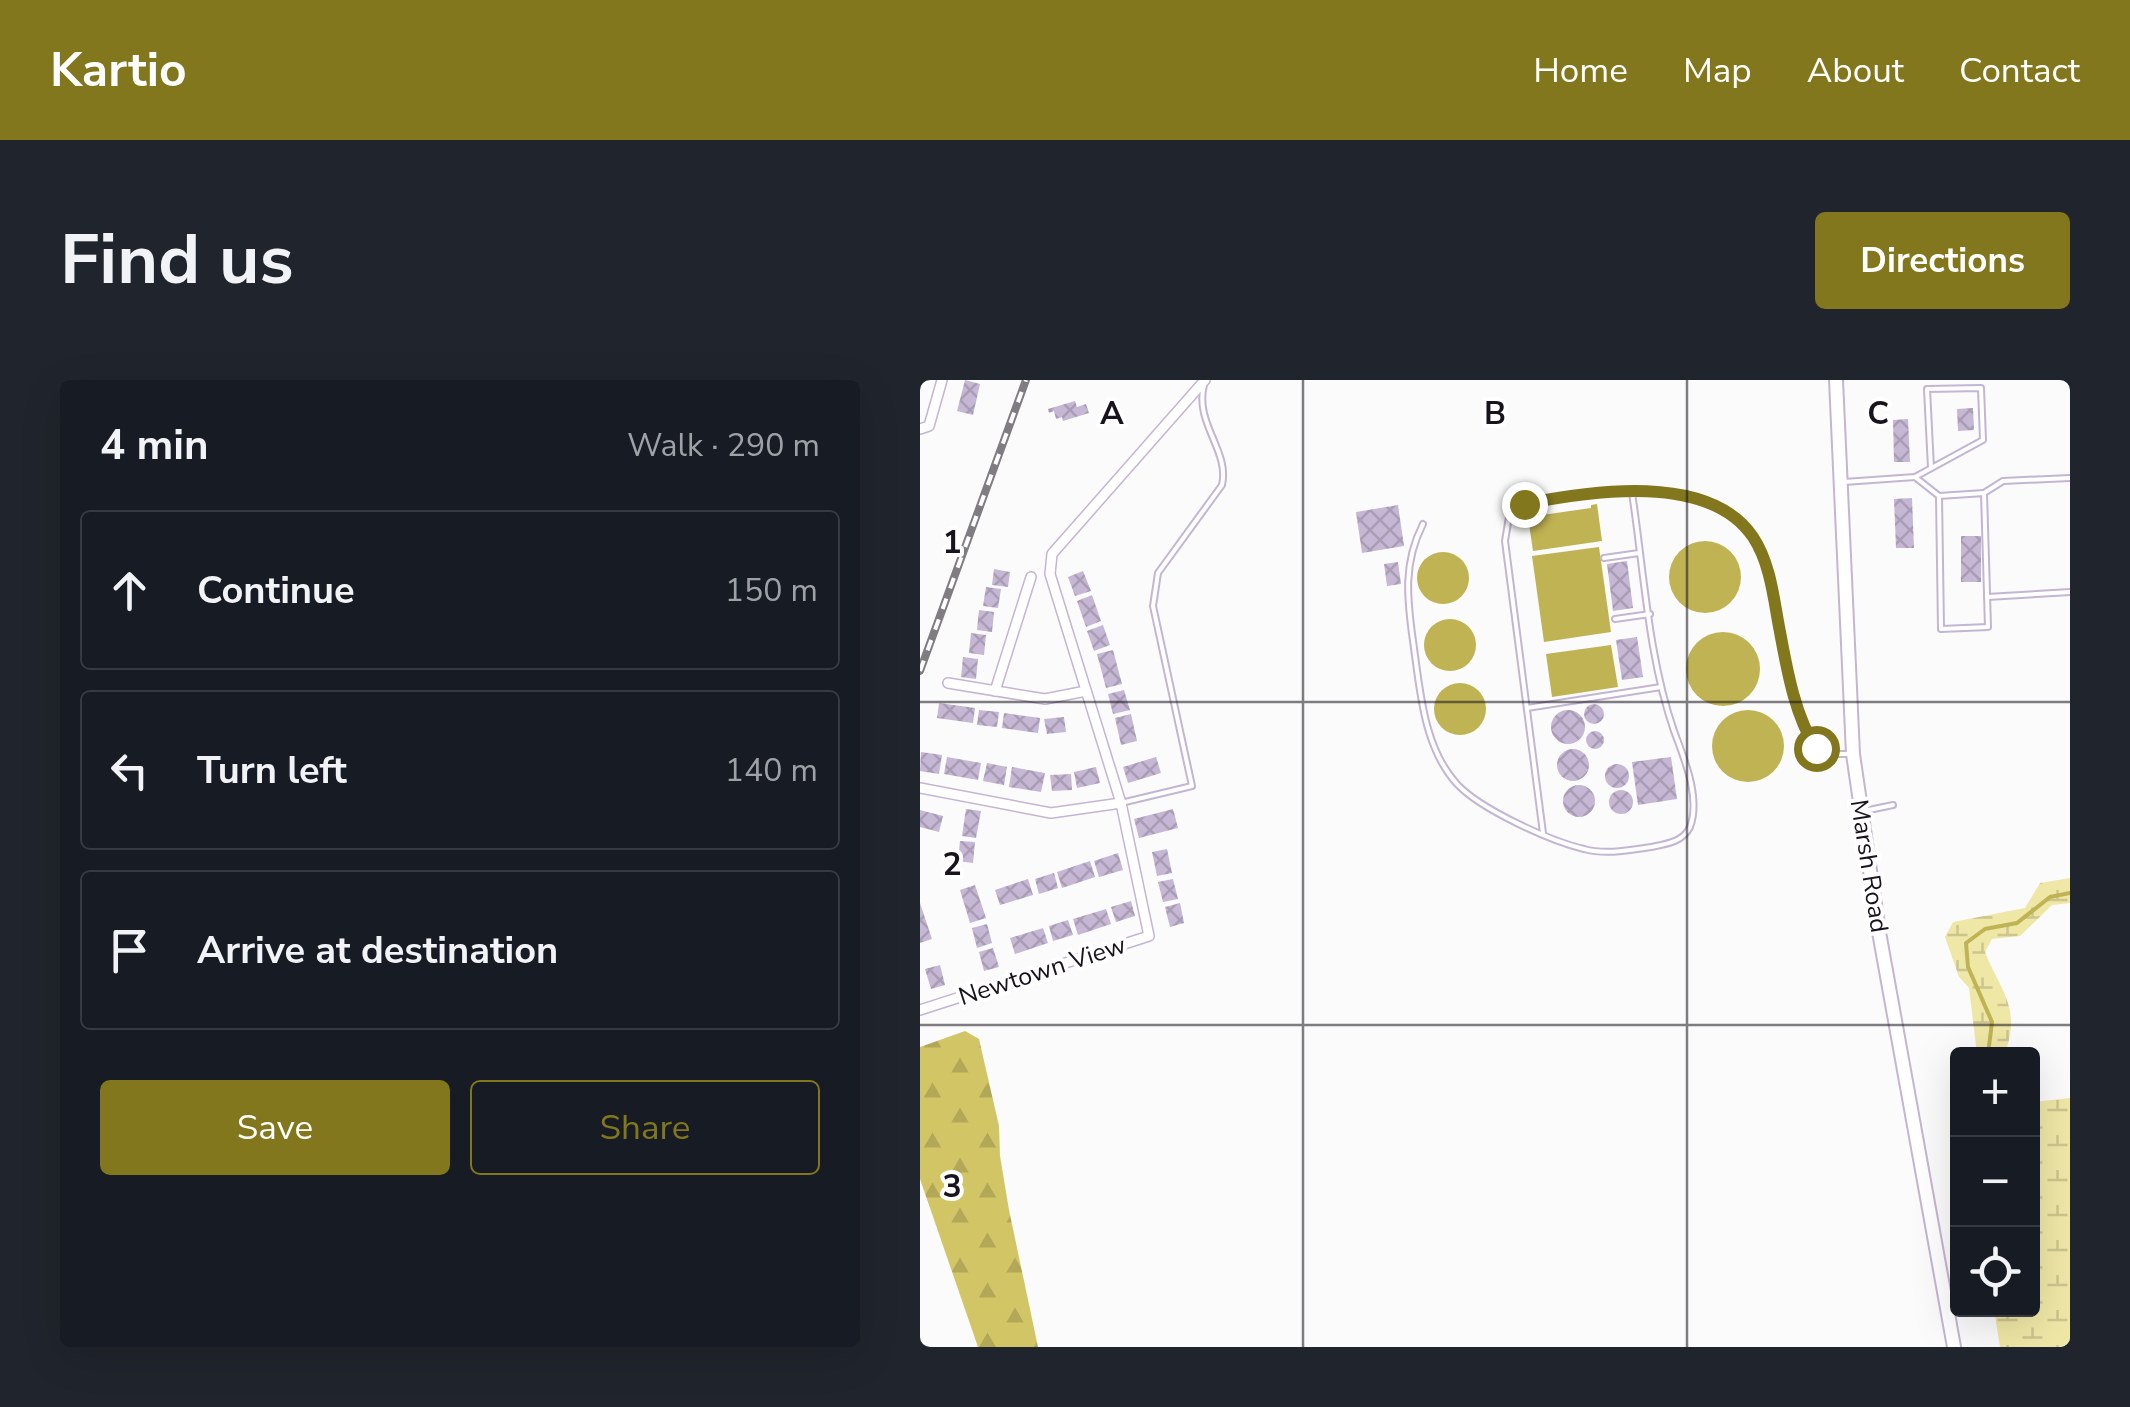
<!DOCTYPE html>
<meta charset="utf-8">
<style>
:root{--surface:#171b24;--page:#20242c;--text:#f1f3f6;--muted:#9ea1a6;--line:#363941;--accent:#82771c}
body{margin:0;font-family:"Nunito Sans",sans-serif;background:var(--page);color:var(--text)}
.controls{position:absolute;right:30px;bottom:30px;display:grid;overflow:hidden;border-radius:10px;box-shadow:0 10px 40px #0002}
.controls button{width:90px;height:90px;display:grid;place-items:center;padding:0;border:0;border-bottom:2px solid var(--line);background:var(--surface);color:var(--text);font:50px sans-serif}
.stop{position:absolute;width:30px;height:30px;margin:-22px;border:8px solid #82771c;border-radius:50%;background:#fff}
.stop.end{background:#82771c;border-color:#fff;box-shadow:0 2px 10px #0008}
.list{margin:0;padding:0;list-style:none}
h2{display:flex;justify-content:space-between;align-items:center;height:130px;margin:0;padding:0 40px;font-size:42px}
h2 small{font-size:32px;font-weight:400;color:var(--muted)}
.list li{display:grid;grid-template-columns:65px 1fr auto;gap:30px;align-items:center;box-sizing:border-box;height:160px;margin:0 20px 20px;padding:0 20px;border:2px solid var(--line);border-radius:10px}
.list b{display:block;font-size:38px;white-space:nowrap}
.list em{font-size:32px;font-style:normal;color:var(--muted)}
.actions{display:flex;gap:20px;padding:30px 40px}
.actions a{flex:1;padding:22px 0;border:2px solid var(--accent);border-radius:10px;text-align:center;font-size:35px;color:var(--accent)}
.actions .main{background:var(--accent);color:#fff}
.icon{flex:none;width:55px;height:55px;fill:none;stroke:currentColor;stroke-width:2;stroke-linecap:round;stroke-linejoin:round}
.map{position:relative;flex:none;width:1150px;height:967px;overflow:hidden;border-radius:10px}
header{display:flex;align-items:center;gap:60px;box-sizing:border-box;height:140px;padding:0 50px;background:var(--accent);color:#fff}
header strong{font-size:48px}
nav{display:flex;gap:55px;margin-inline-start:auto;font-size:35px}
.intro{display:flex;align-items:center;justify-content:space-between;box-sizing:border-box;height:240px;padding:0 60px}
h1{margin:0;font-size:70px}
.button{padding:25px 45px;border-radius:10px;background:var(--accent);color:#fff;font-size:35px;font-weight:700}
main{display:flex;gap:60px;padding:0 60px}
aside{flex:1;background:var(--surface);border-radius:10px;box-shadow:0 10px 40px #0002}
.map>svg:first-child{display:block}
.forest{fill:url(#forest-firs)}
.wetland{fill:url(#wetland-marsh)}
.water{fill:#bfb353}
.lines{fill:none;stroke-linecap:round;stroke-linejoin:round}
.stream{stroke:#bfb353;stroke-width:4}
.building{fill:url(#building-cross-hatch)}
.lane-casing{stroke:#c4b5d2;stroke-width:8}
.street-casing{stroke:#c4b5d2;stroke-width:12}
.secondary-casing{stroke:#c4b5d2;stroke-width:16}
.lane{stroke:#fff;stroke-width:4}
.street{stroke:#fff;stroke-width:9}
.secondary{stroke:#fff;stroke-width:12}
.rail-casing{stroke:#7f7c82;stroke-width:8}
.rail{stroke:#fff;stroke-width:4;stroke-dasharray:11;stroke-linecap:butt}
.route{stroke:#82771c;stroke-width:12}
.grid{fill:none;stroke:#18131d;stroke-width:2.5;stroke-opacity:0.55}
.labels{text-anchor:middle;stroke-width:8;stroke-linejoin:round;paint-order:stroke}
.street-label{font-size:25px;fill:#18131d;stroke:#fff}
.grid-label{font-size:32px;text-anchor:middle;font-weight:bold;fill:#18131d;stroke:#fff;stroke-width:8;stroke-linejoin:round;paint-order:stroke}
</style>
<header>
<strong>Kartio</strong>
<nav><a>Home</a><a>Map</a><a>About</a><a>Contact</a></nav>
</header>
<div class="intro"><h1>Find us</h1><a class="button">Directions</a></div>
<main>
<aside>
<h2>4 min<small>Walk · 290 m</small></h2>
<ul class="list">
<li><svg class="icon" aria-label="ahead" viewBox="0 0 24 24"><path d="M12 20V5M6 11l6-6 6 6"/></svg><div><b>Continue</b></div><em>150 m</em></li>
<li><svg class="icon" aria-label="left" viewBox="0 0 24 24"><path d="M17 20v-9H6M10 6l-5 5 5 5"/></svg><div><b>Turn left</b></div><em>140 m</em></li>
<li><svg class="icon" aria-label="arrive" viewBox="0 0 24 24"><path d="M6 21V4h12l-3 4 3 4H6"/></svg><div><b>Arrive at destination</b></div></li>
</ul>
<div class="actions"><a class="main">Save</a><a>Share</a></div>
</aside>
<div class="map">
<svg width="1150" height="967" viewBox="0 0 1150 967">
<defs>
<pattern id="forest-firs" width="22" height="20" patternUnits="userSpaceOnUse" patternTransform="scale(2.5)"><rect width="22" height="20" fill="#d1c566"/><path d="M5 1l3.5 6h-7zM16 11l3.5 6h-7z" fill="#b3a858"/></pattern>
<pattern id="wetland-marsh" width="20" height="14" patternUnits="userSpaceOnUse" patternTransform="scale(2.5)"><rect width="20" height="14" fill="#efe7a6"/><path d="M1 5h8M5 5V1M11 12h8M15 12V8" fill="none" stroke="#ccc58e"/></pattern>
<pattern id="building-cross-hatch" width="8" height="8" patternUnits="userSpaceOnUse" patternTransform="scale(2.5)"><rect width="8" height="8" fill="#c6b7d4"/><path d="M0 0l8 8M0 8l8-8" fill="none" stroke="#a99cb6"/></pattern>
</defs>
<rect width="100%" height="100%" fill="#fbfbfb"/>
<polygon class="forest" points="45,651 59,659 79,746 80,776 89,830 118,967 58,967 0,799 0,667"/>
<g class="wetland">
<path d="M 1150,498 L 1150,523 L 1132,525 L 1100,556 L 1072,559 L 1065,572 C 1082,614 1101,627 1085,674 L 1057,674 L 1049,608 L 1039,597 L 1025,557 L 1033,542 L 1105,528 L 1120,503 Z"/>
<polygon points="1150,718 1150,967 1080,967 1074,930 1112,929 1113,722"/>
</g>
<g class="water">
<polygon points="677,124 682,161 613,171 608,137 671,128 671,125"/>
<circle cx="785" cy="197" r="36"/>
<polygon points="679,167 691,252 624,262 612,176"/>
<circle cx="523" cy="198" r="26"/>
<circle cx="530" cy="265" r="26"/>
<circle cx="803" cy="289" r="37"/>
<polygon points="691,265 698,307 632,317 626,274"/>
<circle cx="540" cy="329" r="26"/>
<circle cx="828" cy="366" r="36"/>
</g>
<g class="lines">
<polyline class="stream" points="1068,674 1072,642 1048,587 1046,563 1065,549 1097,543 1130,517 1150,513"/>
</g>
<g class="building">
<polygon points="45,0 60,4 53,35 37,31"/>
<polygon points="155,21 157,27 166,24 169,33 143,41 142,37 136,39 134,31 129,33 128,29"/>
<polygon points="1053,28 1054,50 1038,51 1037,29"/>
<polygon points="988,39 990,82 974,82 973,40"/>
<polygon points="992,118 994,168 976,168 974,119"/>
<polygon points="478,125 484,166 442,173 436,132"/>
<rect x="1041" y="156" width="20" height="46"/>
<polygon points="707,181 713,228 693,231 687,184"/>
<polygon points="478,182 481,204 467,206 464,184"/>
<polygon points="74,189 90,192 88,207 72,205"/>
<polygon points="163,191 171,211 155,216 148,197"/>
<polygon points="66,207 81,209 78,228 63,226"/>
<polygon points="172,215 181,241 166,247 157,221"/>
<polygon points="59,230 74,232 72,252 57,250"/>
<polygon points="183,245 190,265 174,271 167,251"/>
<polygon points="51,253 66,255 64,275 49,273"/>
<polygon points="717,257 723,297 702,300 696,260"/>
<polygon points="193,270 202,304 186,308 177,274"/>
<polygon points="43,277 58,279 56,299 41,297"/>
<polygon points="204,310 210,330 193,334 188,314"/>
<polygon points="19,323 55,328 53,343 17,338"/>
<circle cx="674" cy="334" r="10"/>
<polygon points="59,330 79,332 77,347 57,345"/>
<circle cx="648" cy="347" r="17"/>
<polygon points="84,333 120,338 118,353 82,348"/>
<polygon points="211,334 217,361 201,365 195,338"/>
<polygon points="144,337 146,352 127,354 124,339"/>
<circle cx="675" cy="360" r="9"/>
<circle cx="653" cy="385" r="16"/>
<polygon points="1,372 22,375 19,394 0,391"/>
<polygon points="27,377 61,383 58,400 24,394"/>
<polygon points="236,377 241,393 208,403 203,387"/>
<polygon points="751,377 757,419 718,425 712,382"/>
<polygon points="67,383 87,387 84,405 63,401"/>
<circle cx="697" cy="396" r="12"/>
<polygon points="92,387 125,393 121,412 89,407"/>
<polygon points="176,387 180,403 157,408 154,392"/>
<polygon points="151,394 152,410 132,411 130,395"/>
<circle cx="659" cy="421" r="16"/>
<circle cx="701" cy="422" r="12"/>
<polygon points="46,429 61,431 56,458 42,456"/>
<polygon points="253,429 258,448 219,458 214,439"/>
<polygon points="0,430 23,436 19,452 0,447"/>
<polygon points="40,461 55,462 53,483 38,481"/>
<polygon points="247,469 252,493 237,496 232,472"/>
<polygon points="198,473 203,490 179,497 174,481"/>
<polygon points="170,481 175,497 142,508 137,492"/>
<polygon points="134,493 138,508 119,514 115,499"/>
<polygon points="108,499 113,515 80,525 75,510"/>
<polygon points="253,499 258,519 243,522 238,502"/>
<polygon points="55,505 66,538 50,543 40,510"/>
<polygon points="211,521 215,536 196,542 191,527"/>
<polygon points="0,523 12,559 0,563"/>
<polygon points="260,523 264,543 250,547 245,527"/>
<polygon points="186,529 191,544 158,555 153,539"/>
<polygon points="148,540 153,555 133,561 129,546"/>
<polygon points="67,544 72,563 57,568 52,548"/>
<polygon points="123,548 128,563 95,574 90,558"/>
<polygon points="73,568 79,587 64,591 59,572"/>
<polygon points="20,585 25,605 11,609 5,589"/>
</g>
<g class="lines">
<g class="lane-casing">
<g id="lane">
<polyline points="995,97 1019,116 1064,113 1068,247 1021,249 1019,116"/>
<polyline points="924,102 995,97 1063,60 1061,8 1007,9 1011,88"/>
<polyline points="1064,113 1083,101 1150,98"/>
<path d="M 503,144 C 483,183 487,218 493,261 C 500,309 503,367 537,404 C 560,429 630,461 664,469 C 686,475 710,470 731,467 C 746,464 763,462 770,447 C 781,418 764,378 754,351 C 728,276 724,191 712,113"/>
<polyline points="684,178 719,173"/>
<polyline points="1067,217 1150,212"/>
<polyline points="695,239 730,234"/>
<polyline points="607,328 741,307"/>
<path d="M 201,423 L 272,406 L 233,226 L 238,193 L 302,105 C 310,71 274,43 284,5"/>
<polyline points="944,431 973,425"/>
<path d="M 623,453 L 585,161 L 589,137 L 603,124 C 677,110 813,88 844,179 C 859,223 861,270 875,314 C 882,336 885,360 905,374 L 928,374"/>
</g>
</g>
<g class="street-casing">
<g id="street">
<polyline points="0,49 9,46 22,0"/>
<polyline points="28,303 125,319 166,311"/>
<polyline points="75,311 111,197"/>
<polyline points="0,408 131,433 201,423"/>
<polyline points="0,630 229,556 201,423 130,194 132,174 285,0"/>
</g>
</g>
<g class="secondary-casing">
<polyline id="secondary" points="916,0 933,374 959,552 1034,967"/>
</g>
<use href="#lane" class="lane"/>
<use href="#street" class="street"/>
<use href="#secondary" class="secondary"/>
<g class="rail-casing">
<polyline id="rail" points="0,291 106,0"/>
</g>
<use href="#rail" class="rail"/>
</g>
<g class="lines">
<path class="route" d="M 604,124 C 670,111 789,92 833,157 C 851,184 854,222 860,252 C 867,290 875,336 896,368"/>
</g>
<path class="grid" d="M 383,0 L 383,967M 767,0 L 767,967M 0,322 L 1150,322M 0,645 L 1150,645"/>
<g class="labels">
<g class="street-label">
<text transform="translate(950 486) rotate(81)" y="9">Marsh Road</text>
<text transform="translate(122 590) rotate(-18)" y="9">Newtown View</text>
</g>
</g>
<g class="grid-label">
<text x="192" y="44">A</text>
<text x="575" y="44">B</text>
<text x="958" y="44">C</text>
<text x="32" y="173">1</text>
<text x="32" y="495">2</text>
<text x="32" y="817">3</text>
</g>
</svg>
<div class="controls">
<button>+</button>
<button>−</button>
<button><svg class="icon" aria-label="locate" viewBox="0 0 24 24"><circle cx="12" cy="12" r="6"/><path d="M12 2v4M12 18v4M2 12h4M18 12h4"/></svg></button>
</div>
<div class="stop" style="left:896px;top:368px"></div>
<div class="stop end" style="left:604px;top:124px"></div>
</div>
</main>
